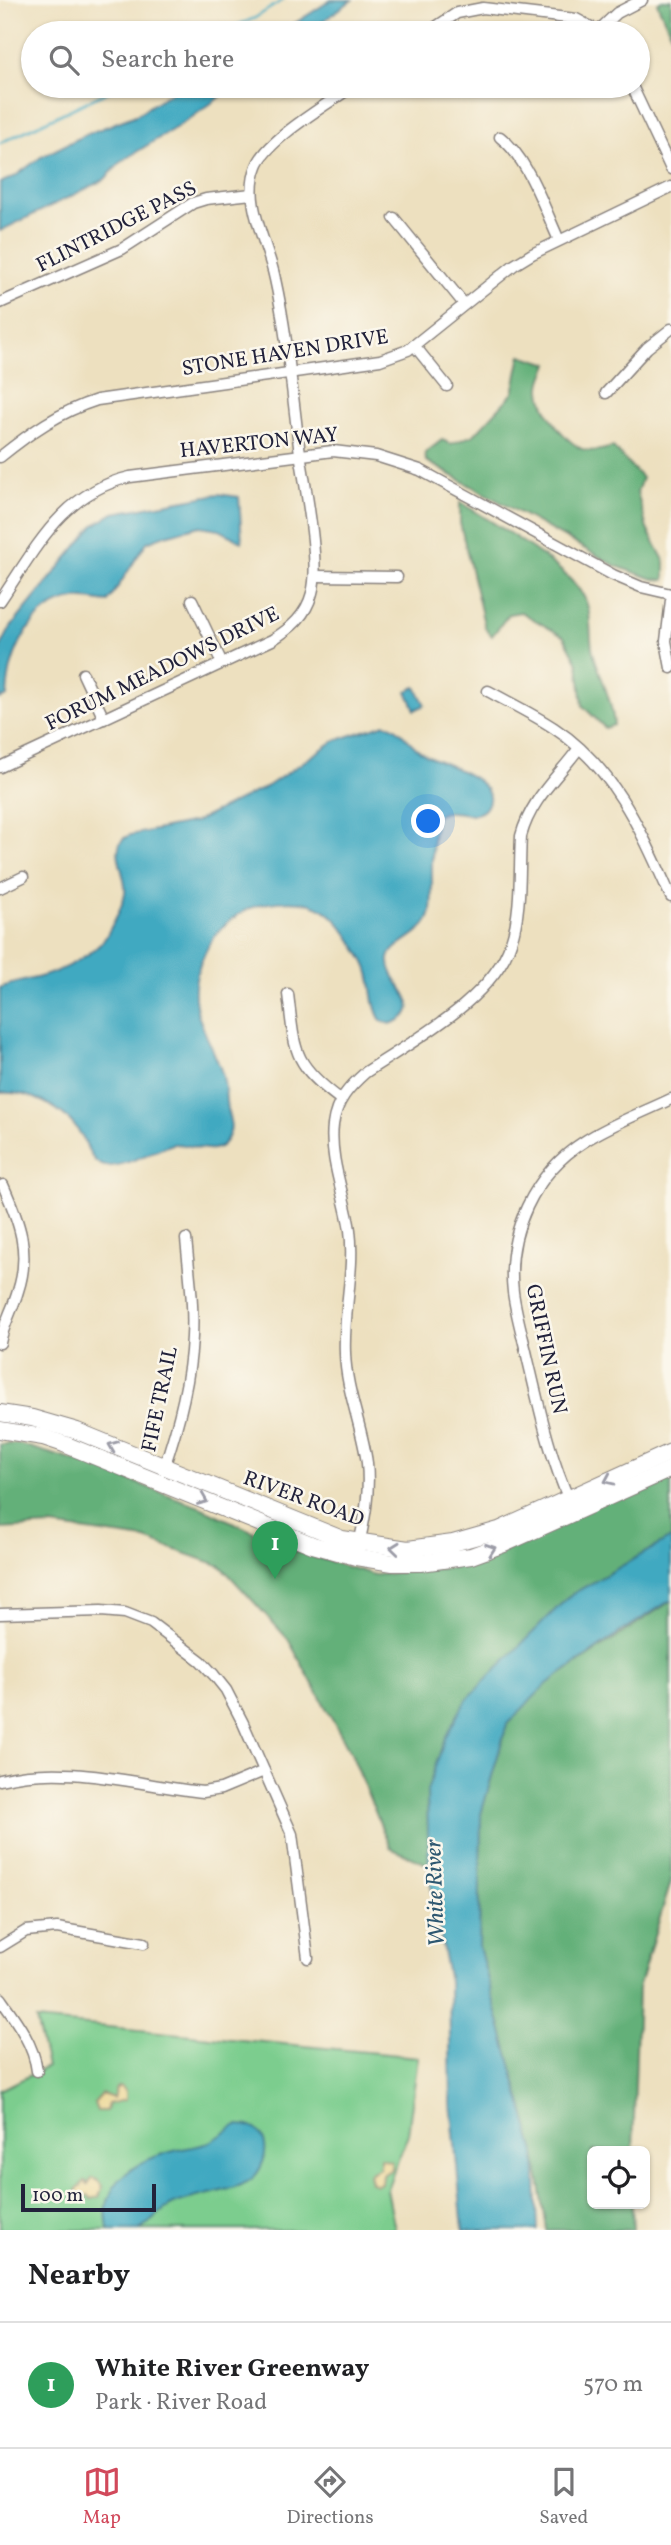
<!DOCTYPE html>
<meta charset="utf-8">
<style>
:root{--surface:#fff;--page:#f6f6f6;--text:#202124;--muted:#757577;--line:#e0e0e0;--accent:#d1495b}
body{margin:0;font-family:Vollkorn,serif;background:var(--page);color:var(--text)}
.controls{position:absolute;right:21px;bottom:21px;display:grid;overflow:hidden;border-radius:10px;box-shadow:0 2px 5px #0004}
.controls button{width:63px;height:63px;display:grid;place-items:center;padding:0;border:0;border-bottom:2px solid var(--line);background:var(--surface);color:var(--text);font:35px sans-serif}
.scale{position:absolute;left:21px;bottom:18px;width:135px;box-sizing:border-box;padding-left:7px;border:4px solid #22223b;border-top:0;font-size:19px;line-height:24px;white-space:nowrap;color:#22223b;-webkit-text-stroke:5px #fbf7ec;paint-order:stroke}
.you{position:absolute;left:429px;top:822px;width:24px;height:24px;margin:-18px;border:5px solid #fff;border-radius:50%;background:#1a73e8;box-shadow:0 0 0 10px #1a73e833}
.badge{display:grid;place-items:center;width:46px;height:46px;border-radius:50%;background:var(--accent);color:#fff;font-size:23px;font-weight:700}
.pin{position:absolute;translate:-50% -58px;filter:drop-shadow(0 2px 4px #0008)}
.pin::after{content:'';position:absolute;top:37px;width:24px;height:21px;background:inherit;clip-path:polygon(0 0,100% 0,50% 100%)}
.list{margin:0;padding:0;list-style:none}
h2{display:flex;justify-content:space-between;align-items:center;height:91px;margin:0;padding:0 28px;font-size:30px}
h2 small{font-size:23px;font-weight:400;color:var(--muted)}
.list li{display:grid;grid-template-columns:46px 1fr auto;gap:21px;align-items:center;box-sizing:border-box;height:126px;padding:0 28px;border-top:2px solid var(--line)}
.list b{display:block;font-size:26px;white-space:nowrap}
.list p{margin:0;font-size:23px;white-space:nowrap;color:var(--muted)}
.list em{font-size:23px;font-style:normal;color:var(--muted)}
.icon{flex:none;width:38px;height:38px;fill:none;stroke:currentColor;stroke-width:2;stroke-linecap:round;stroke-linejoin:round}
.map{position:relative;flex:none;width:671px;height:2230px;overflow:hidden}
.search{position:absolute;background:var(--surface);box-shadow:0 2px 5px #0004;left:21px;right:21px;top:21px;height:77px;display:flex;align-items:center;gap:18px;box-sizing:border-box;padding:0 24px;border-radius:38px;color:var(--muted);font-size:26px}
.sheet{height:217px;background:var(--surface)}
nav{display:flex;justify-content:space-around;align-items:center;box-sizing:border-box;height:98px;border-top:2px solid var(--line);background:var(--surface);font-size:19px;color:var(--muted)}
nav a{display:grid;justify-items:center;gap:4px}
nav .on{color:var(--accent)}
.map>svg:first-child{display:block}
.green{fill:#7bcd8e;stroke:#4e7864;stroke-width:2}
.forest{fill:#64b079;stroke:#43695a;stroke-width:2}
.sand{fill:#eeda9e;stroke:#887e6c;stroke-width:2}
.water{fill:#41a9c1;stroke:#32667e;stroke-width:2}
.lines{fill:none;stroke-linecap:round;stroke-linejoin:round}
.stream{stroke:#41a9c1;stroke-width:2.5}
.street-casing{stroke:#88817d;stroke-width:13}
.secondary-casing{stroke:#88817d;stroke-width:18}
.street{stroke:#fff;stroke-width:10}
.secondary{stroke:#fff;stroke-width:16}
.oneway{stroke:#9c9ca7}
.labels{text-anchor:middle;stroke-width:5;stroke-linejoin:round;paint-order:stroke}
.street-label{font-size:21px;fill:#22223b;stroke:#fbf7ec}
.water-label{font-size:23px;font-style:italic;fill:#2e5871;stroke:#fbf7ec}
</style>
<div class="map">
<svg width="671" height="2230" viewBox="0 0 671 2230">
<rect width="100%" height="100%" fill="#fbf7ec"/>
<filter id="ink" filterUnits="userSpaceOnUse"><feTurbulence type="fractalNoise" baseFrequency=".0143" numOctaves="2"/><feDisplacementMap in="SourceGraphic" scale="14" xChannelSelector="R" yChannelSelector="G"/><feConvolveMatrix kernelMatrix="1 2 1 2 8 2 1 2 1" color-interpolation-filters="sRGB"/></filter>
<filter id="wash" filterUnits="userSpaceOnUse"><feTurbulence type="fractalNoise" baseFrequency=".00686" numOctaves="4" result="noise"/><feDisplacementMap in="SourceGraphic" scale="28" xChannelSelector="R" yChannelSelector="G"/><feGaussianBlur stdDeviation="1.57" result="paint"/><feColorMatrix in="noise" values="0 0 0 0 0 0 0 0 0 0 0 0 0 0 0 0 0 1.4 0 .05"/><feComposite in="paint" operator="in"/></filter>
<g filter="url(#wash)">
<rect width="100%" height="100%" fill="#ede0bf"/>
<polygon class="green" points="36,2020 418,2057 408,2134 387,2189 395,2230 0,2230 0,2090 47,2067"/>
<g class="forest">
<polygon points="662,0 671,0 671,34 657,3"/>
<path d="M 521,355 L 549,364 C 546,372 540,381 541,390 C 542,410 562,438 580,448 C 589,453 603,450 613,447 L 642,478 L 637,492 L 647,529 L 665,562 L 665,580 L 653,579 L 616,566 L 426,461 L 425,453 L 442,440 L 451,444 L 474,435 L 513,393 Z"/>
<path d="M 460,502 C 491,522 578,571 587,604 C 592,620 589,637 593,652 C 600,676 612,700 614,725 L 605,728 L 583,706 L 578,663 L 564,637 L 521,612 L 509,614 L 492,636 L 485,628 L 460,523 Z"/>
<polygon points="0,1444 19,1444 92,1466 200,1507 295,1551 375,1575 474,1565 575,1513 671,1469 671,1538 569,1596 427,1791 429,1865 390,1848 351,1753 288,1639 221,1566 145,1539 52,1526 0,1529"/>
<polygon points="671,1601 671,1882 638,1988 633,2151 592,2151 592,2204 632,2204 633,2230 547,2230 535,2153 479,1947 481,1814 507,1724 546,1684"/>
</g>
<g class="sand">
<polygon points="120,2086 125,2091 125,2100 108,2104 106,2111 97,2111 94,2103 102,2094 113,2098 116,2088"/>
<polygon points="380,2158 391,2161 392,2169 382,2175 381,2183 376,2185 371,2182 369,2174 380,2168"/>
<polygon points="93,2178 99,2181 103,2186 99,2197 92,2199 88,2195 83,2199 78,2198 76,2190 85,2181 88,2184"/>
</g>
<g class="water">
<polygon points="331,0 352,0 307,33 280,33"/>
<polygon points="181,86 235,86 188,120 122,161 104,180 0,231 0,183 14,177 41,157 85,135 136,115"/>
<path d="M 218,494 L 239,497 L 242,542 L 218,529 L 200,526 L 165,535 L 147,542 L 108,602 C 98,601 85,598 75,599 C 29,606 9,655 7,696 L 0,699 L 0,648 L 11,627 L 93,526 L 114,513 Z"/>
<polygon points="416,687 425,705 415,710 407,691"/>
<path d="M 385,724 C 401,726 409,745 423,753 C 438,763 502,780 487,806 C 477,824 451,804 437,816 C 431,835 432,866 432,886 C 431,896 433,909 429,918 C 422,936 391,943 389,959 C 386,984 436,1009 390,1024 L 381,1021 C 371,1004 374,988 368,970 C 366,963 362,957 358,951 C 336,912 317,895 269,903 C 248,906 230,918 216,934 C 209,943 205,952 201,962 C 183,1007 208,1032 222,1073 C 226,1085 225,1097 227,1109 C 229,1118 233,1126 229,1135 C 218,1162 192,1142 173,1144 C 154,1150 124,1168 105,1166 C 90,1164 87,1143 80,1133 C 63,1107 30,1091 0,1093 L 0,988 C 13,982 23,981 36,978 C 58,973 99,953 108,933 C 114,921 123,907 125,893 C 128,874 105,845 130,835 L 195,822 L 268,786 L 334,741 Z"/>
<polygon points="671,1538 671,1600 619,1633 547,1684 507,1724 481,1814 479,1947 535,2153 538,2230 463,2230 451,2103 449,1982 429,1875 427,1791 445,1738 466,1700 569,1596"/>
<path d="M 237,2125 C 247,2125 255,2126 261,2135 C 271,2150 262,2174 247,2182 C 225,2193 197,2195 174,2204 C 157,2211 152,2224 139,2230 L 110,2230 L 108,2228 C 98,2182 138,2159 178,2150 C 189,2147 200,2147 210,2142 C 219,2137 228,2130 237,2125 Z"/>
</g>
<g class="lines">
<g class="stream">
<polyline points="218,33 255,18 283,0"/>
<polyline points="0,143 120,86"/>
</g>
</g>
</g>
<g filter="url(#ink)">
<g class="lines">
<g class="street-casing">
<g id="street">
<polyline points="599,30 617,13 642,0"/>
<polyline points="427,33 457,13 483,8 576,19 602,33"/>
<polyline points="632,86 671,169"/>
<path d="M 500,137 C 528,158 544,208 559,240"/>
<polyline points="394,218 464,304"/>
<polyline points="0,303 122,249 193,203 206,199 252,194"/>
<polyline points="414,345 447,386"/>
<polyline points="606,393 647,348 671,329"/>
<path d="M 0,457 C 30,433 59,412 97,400 L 380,360 L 408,350 L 514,265 L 532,254 L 671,187"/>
<polyline points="315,576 397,577"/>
<polyline points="192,600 222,663"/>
<polyline points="671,600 666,641 671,668"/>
<path d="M 0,601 C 36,548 63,492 130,477 L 333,451 L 376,456 L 420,470 L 613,575 L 641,587 L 671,594"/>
<polyline points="83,674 104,719"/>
<path d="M 488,691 C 510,703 533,714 554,728 C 615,768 642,833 671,897"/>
<path d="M 0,767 L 272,640 C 291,628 306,616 312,593 C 321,562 304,482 299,446 C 292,391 287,333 275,279 C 268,243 242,203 257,166 C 267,139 328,104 353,86"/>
<polyline points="0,888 23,877"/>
<path d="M 288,994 C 295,1051 292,1063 340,1099"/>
<path d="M 0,1343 C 3,1325 13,1309 18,1291 C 31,1252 19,1221 3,1185"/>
<path d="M 163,1470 C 178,1427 190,1382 192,1337 C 194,1304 189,1271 186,1239"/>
<path d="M 570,1502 C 549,1455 540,1410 528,1360 C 523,1337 516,1315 513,1292 C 506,1233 534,1173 585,1141 C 611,1124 642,1113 671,1099"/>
<path d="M 358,1548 C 365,1519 370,1492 367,1463 C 362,1426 346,1390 345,1353 C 343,1312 355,1271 350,1230 C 345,1196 329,1159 333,1125 C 336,1101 349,1087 366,1072 C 414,1040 493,999 511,942 C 522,910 519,870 521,836 C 531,799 557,778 579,748"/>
<polyline points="0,1614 101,1611 125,1613 151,1623 201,1661 214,1675 226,1690 243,1723 292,1834 308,1958"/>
<path d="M 0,1780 C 66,1763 137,1785 203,1792 L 221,1789 L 264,1771"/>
<polyline points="0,1947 26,1931 57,1928 144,1943"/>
<path d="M 0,1998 C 15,2019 34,2044 37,2071"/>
</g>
</g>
<g class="secondary-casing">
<g id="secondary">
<polyline points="0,1413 32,1418 77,1431 342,1539 408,1549 453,1543 499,1530 671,1452"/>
<polyline points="0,1430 43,1437 64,1444 313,1545 356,1557 393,1563 421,1563 471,1556 504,1544 671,1469"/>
</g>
</g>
<use href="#street" class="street"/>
<use href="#secondary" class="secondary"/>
</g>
<defs><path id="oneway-chevron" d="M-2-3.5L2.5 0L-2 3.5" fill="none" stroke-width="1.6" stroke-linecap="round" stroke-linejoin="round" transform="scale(1.75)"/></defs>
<g class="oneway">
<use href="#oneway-chevron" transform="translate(113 1446) rotate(-158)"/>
<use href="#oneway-chevron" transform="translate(609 1480) rotate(156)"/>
<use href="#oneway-chevron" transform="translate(203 1500) rotate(22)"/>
<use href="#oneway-chevron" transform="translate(395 1548) rotate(-174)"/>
<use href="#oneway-chevron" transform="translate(491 1549) rotate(-19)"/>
</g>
</g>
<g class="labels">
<g class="street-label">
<text transform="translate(116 226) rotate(-27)" y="7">FLINTRIDGE PASS</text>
<text transform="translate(285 352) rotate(-9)" y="7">STONE HAVEN DRIVE</text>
<text transform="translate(259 442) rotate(-6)" y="7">HAVERTON WAY</text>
<text transform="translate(162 668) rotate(-26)" y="7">FORUM MEADOWS DRIVE</text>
<text transform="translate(547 1349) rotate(78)" y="7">GRIFFIN RUN</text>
<text transform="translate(159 1399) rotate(-78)" y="7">FIFE TRAIL</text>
<text transform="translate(304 1498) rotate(20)" y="7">RIVER ROAD</text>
</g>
<g class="water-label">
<text transform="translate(434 1893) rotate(-92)" y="8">White River</text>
</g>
</g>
</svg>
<div class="controls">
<button><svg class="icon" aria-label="locate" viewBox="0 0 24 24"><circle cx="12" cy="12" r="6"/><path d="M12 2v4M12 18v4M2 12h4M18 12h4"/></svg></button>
</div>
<div class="scale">100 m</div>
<div class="you"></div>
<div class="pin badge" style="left:275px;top:1579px;background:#2e9e5b">1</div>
<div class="search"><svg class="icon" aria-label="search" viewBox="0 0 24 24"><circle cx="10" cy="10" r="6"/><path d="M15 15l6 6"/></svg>Search here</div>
</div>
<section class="sheet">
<h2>Nearby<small></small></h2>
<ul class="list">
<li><span class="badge" style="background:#2e9e5b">1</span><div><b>White River Greenway</b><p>Park · River Road</p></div><em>570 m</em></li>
</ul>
</section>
<nav>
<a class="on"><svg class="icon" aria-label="map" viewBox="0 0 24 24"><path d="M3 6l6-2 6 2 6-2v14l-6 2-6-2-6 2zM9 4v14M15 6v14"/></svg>Map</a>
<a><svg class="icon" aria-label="directions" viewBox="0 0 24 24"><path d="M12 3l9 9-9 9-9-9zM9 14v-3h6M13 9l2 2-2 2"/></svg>Directions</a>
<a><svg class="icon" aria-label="saved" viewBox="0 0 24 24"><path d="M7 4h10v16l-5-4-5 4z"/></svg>Saved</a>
</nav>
